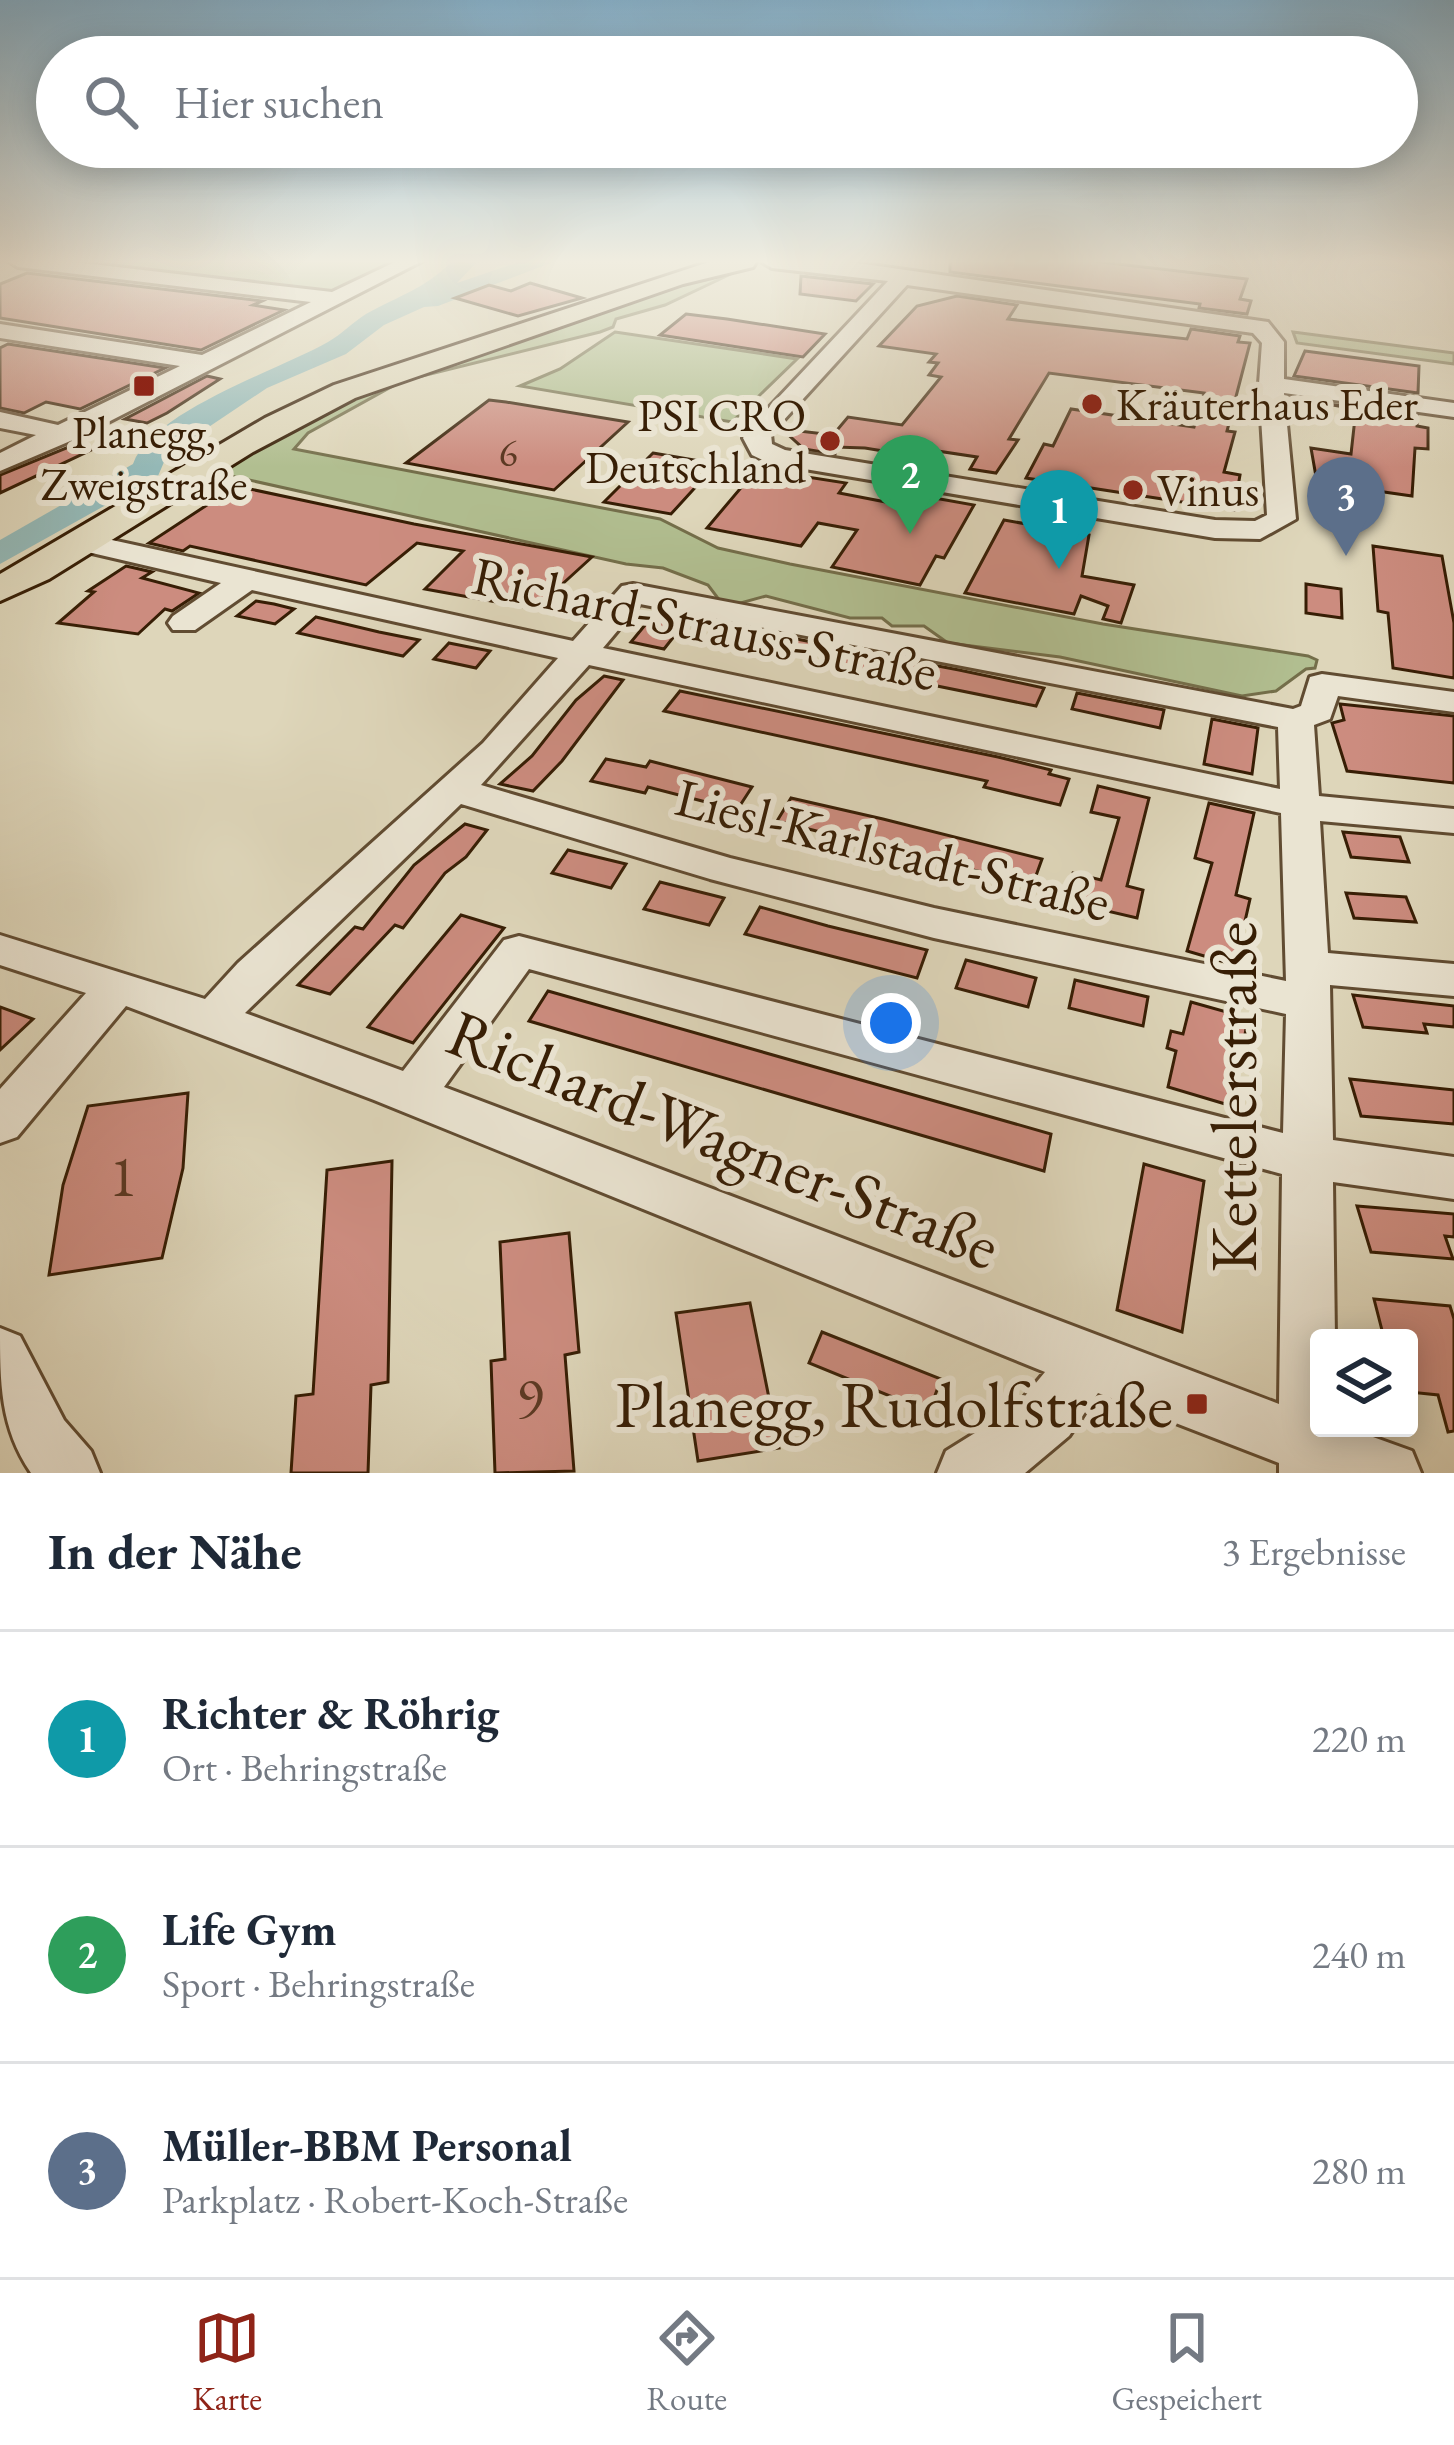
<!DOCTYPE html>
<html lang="de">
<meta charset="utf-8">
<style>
:root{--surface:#fff;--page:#f2f2f3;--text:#1f2937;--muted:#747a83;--line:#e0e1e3;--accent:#8f2418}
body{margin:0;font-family:"EB Garamond",serif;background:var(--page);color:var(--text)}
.controls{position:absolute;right:36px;bottom:36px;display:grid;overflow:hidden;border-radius:12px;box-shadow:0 6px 30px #0003}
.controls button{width:108px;height:108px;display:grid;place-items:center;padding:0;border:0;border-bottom:3px solid var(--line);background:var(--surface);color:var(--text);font:60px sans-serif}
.you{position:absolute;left:891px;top:1023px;width:42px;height:42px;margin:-30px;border:9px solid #fff;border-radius:50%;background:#1a73e8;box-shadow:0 0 0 18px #1a73e833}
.badge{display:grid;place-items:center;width:78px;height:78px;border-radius:50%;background:var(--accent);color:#fff;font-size:39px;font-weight:700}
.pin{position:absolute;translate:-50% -99px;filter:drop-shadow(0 3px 6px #0008)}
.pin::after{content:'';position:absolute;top:63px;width:42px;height:36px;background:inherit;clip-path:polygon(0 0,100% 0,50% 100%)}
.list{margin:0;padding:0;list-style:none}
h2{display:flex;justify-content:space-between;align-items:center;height:156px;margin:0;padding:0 48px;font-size:51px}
h2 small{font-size:39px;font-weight:400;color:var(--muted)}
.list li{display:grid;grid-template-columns:78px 1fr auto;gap:36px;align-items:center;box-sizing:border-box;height:216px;padding:0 48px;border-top:3px solid var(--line)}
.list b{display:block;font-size:45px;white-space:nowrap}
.list p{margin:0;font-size:39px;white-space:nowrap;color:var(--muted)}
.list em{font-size:39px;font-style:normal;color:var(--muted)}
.icon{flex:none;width:66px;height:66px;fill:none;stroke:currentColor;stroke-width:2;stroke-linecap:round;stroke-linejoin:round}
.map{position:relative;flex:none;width:1454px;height:1473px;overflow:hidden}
.search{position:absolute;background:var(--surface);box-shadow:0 6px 30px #0003;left:36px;right:36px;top:36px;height:132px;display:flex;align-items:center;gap:30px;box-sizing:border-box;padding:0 42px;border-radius:66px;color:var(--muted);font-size:45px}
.sheet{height:804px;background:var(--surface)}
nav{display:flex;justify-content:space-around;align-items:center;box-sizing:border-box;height:168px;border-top:3px solid var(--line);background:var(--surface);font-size:33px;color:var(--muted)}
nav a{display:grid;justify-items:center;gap:6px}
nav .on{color:var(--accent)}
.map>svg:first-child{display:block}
.green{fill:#b1be90;stroke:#746e4a;stroke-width:3}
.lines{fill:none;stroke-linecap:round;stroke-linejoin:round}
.river{fill:#94b8b6;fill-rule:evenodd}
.building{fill:#cc8c7f;stroke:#371e05;stroke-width:3}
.minor-casing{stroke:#614c32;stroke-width:6}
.major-casing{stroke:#371e05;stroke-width:6}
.minor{fill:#eae4d2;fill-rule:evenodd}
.major{fill:#ded6ba;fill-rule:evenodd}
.poi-dot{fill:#8f2418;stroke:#eae4d2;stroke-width:4.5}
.labels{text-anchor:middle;stroke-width:12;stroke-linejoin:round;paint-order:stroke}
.far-number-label{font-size:39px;fill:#5c3a24}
.far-poi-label{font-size:45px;fill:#371e05;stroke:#eae4d2;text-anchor:start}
.street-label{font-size:54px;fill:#371e05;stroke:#eae4d2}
.near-number-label{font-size:57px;fill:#5c3a24}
.near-street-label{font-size:66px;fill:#371e05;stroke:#eae4d2}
.near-poi-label{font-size:66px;fill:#371e05;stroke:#eae4d2;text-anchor:end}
</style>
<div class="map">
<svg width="1454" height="1473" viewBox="0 0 1454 1473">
<rect width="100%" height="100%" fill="#ded6ba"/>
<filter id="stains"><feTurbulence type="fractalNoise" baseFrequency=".00167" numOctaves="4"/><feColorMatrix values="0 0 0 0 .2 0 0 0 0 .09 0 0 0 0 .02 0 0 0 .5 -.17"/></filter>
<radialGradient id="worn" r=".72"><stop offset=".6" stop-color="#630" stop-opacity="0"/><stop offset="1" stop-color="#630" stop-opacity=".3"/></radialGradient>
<g class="green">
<polygon points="49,261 401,261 330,294"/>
<polygon points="735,272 665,305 616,319 613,327 600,332 402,381 308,433 294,449 660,519 718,548 790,564 1103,624 1308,656 1317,660 1315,668 1306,669 1276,691 1242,696 1060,657 948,643 924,626 892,626 882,618 850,618 766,596 737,604 720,601 708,585 663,568 626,564 222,474 237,459 352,395 708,273"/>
<polygon points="615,332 797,359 732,422 520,386 560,369"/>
<polygon points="1293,332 1454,353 1454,364 1297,343"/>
</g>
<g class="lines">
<path class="river" d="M 453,261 L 478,261 L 457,283 L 522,261 L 556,261 L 438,306 L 424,307 L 384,325 L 346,354 L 267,388 L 167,455 L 158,476 L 0,564 L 0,540 L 133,464 C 152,411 281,369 328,342 C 342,334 353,322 366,314 C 402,294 421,291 453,261 Z"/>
</g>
<g class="building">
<polygon points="950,261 1092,261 1247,279 1240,299 1251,301 1247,314 1199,308 1200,304 950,272"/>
<polygon points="27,273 262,301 253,305 284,310 201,350 0,318 0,284"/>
<polygon points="801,276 873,284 856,301 800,294"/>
<polygon points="530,283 582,298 518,316 455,298 489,285 511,291"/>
<polygon points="957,296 1017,305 1008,319 1187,339 1191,329 1240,336 1238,342 1250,343 1227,431 1235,432 1224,472 1240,475 1234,510 1026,478 1044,444 1053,446 1071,409 1194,427 1204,393 1049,373 1009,439 1018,440 996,473 970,469 977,457 937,451 932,459 865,448 836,447 835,454 804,449 782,429 833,435 848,417 902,425 941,377 929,375 938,363 929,362 936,354 879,346 917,306"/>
<polygon points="686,314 727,319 825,334 803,357 660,335"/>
<polygon points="8,344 165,368 80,409 46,402 24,413 0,408 0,348"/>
<polygon points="1305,351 1419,366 1418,393 1294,376"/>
<polygon points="207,376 220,379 167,413 147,423 125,419"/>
<polygon points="489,400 506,402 628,422 554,490 406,463"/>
<polygon points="1321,403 1417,416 1417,426 1428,428 1428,449 1415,448 1412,496 1377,491 1377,498 1318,488 1311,448 1351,454 1356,409"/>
<polygon points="71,446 91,450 0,493 0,475"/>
<polygon points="653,453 706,462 691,478 702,480 671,514 604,502"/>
<polygon points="769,471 846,483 839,493 886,502 895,491 974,505 944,558 936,556 920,585 832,567 857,530 818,523 801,546 707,528 750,477 762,479"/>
<polygon points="236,486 414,524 592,557 535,609 425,589 463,551 417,543 366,585 190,546 183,551 149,543"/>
<polygon points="1004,520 1089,535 1082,576 1134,585 1121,623 1103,619 1108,606 1081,596 1074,614 965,593"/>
<polygon points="1373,546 1442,556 1454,623 1454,678 1393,668 1388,613 1378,611"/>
<polygon points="126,566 152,572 142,578 199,593 172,611 165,609 138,634 58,623 94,592 88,591"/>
<polygon points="1306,584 1341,589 1342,618 1306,613"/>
<polygon points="256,601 274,604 294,609 275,624 237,616"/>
<polygon points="655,613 687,620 664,649 631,642"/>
<polygon points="316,617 379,632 419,640 403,656 298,633"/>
<polygon points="741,628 817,643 808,657 732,642"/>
<polygon points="449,643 469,647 490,651 476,668 434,659"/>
<polygon points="848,649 959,670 1044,688 1036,706 838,666"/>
<polygon points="604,676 623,680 562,761 533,791 500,784 532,756 576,700"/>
<polygon points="680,691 998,757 1051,770 1049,774 1069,779 1060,805 1026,797 984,787 987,781 664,711"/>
<polygon points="1077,693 1164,710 1160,728 1072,709"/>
<polygon points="1340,704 1454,716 1454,783 1347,771 1332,723 1344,720"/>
<polygon points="1212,719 1258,728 1252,774 1204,764"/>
<polygon points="606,759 646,767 650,761 752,787 737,810 648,787 645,793 591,781"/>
<polygon points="1098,786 1149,798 1127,886 1143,890 1137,918 1064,901 1073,873 1101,880 1119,818 1091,812"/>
<polygon points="791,798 883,819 1042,859 1033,884 935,861 777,821"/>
<polygon points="1209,803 1254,813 1236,895 1250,899 1235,965 1187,951 1212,863 1195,858"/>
<polygon points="465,824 487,830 466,857 445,873 403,928 395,925 330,994 298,985 355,927 363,929 414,865"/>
<polygon points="1343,832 1400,837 1409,862 1351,857"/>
<polygon points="568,850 626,864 611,888 552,873"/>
<polygon points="660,882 724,898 709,925 644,909"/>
<polygon points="1346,893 1406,897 1416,922 1354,918"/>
<polygon points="760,907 828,926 927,950 917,978 745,934"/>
<polygon points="461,915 504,928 413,1043 368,1027"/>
<polygon points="966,960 1036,978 1028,1007 956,988"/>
<polygon points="1075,980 1148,997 1143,1026 1069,1008"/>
<polygon points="548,991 1051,1134 1044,1171 529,1021"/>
<polygon points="1353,995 1454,1006 1454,1027 1424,1024 1427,1033 1363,1027"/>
<polygon points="1191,1002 1248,1018 1232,1106 1168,1087 1176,1051 1167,1048 1171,1031 1183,1034"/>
<polygon points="0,1007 33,1019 0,1050"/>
<polygon points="1350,1079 1454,1090 1454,1124 1361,1116"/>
<polygon points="188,1093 183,1168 162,1258 49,1275 63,1185 88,1106"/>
<polygon points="392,1161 388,1382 371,1385 368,1473 291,1473 296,1396 313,1394 327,1170"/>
<polygon points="1144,1164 1204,1181 1182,1332 1117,1310"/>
<polygon points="1357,1206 1454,1214 1454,1237 1445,1236 1453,1259 1371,1252"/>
<polygon points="569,1233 579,1352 565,1355 574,1471 495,1473 491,1361 505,1359 500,1242"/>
<polygon points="1374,1299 1450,1306 1454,1319 1454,1431 1448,1432 1438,1395 1409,1392 1409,1338 1384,1338"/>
<polygon points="750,1303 779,1448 698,1461 676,1313"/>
<polygon points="822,1332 941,1379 929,1412 809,1363"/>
</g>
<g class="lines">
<g class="minor-casing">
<g id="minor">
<polygon points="8,261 66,261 332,292 397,261 422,261 75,439 0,471 0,453 36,435 0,428 0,412 58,425 180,366 0,338 0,324 202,355 311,302 18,267"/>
<path d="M 843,261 L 1268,322 L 1284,342 L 1284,379 L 1454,403 L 1454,417 L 1284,393 L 1296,519 L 1260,539 L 1215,538 L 769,463 L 752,455 L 743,438 L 748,430 L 888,281 L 772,268 L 762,262 ZM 907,285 L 1253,333 L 1262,343 L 1259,384 L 1267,515 L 1255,521 L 1215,520 L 785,450 L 772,444 L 771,434 Z"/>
<path d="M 89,535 L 573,641 L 622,586 L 633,584 L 1293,709 L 1301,706 L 1310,677 L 1322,674 L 1454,692 L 1454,712 L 1338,696 L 1330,719 L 1314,725 L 1319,796 L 1454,809 L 1454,833 L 1320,821 L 1328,953 L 1454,964 L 1454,996 L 1330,985 L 1333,1140 L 1454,1157 L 1454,1199 L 1333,1182 L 1335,1338 L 1319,1338 L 1319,1428 L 1348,1428 L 1412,1451 L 1421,1473 L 1279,1473 L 1279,1463 L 1098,1393 L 1069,1436 L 1025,1473 L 937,1473 L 946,1451 L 1015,1408 L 1045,1372 L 374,1100 L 126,1006 L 17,1137 L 0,1143 L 0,1089 L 86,993 L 0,965 L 0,935 L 205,999 L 238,963 L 483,743 L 558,658 L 252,590 L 195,630 L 173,630 L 168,623 L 173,616 L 221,583 L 79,550 L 74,544 L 79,538 ZM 640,604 L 1278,727 L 1280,789 L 603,648 ZM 589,665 L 1281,813 L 1286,981 L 934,908 L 730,858 L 481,785 ZM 461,804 L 710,879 L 934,938 L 1286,1014 L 1283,1133 L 519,936 L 504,940 L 403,1071 L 245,1013 ZM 529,969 L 1282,1174 L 1279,1404 L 444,1087 Z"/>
<path d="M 0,1328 L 20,1336 L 64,1420 L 91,1451 L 100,1473 L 31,1473 C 0,1428 0,1382 0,1328 Z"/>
</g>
</g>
<g class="major-casing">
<polygon id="major" points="712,261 756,262 753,267 683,284 355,398 253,452 49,579 0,601 0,574 265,418 334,385"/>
</g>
<use href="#minor" class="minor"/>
<use href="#major" class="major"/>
</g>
<linearGradient id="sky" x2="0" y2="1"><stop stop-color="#86b6d4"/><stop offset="0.56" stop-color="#f0ede0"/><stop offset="1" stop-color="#f0ede0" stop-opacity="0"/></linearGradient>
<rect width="1454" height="467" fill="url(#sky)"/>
<g class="poi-dot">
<rect x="132" y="374" width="24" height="24" rx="6"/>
<circle cx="1092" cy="404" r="12"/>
<circle cx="830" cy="441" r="12"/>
<circle cx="1133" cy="490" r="12"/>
<rect x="1185" y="1392" width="24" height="24" rx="6"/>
</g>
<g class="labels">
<g class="far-number-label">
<text x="508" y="466">6</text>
</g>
<g class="far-poi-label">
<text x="1116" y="420">Kräuterhaus Eder</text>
<text x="806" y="431" text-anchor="end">PSI CRO<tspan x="806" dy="52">Deutschland</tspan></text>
<text x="144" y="448" text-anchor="middle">Planegg,<tspan x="144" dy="52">Zweigstraße</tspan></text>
<text x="1157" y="506">Vinus</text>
</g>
<g class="street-label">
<text transform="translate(705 623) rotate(12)" y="19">Richard-Strauss-Straße</text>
<text transform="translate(893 849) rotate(14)" y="19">Liesl-Karlstadt-Straße</text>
</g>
<g class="near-number-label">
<text x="123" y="1196">1</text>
<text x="530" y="1417">9</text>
</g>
<g class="near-street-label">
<text transform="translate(1233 1097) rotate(-90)" y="23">Kettelerstraße</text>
<text transform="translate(724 1139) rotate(22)" y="23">Richard-Wagner-Straße</text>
</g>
<g class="near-poi-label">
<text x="1173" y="1427">Planegg, Rudolfstraße</text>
</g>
</g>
<rect width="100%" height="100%" filter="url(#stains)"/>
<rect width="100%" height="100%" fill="url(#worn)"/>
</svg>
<div class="controls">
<button><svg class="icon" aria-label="layers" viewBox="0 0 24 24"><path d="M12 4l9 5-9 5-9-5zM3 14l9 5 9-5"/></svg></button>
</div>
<div class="you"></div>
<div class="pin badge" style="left:1059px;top:569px;background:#0f9aa8">1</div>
<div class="pin badge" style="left:910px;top:534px;background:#2e9e5b">2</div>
<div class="pin badge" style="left:1346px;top:556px;background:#5c6f8a">3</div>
<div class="search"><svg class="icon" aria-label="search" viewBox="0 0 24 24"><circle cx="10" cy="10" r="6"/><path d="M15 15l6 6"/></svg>Hier suchen</div>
</div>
<section class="sheet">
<h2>In der Nähe<small>3 Ergebnisse</small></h2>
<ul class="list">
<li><span class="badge" style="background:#0f9aa8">1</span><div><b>Richter &amp; Röhrig</b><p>Ort · Behringstraße</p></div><em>220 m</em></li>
<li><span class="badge" style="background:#2e9e5b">2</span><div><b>Life Gym</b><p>Sport · Behringstraße</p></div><em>240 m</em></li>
<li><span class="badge" style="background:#5c6f8a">3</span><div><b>Müller-BBM Personal</b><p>Parkplatz · Robert-Koch-Straße</p></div><em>280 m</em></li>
</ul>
</section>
<nav>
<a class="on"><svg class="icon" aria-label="map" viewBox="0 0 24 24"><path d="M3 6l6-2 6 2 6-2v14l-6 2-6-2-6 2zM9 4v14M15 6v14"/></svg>Karte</a>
<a><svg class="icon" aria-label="directions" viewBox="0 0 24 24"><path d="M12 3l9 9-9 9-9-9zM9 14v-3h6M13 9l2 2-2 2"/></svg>Route</a>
<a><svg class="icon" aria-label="saved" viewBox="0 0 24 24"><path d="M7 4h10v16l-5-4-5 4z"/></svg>Gespeichert</a>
</nav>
